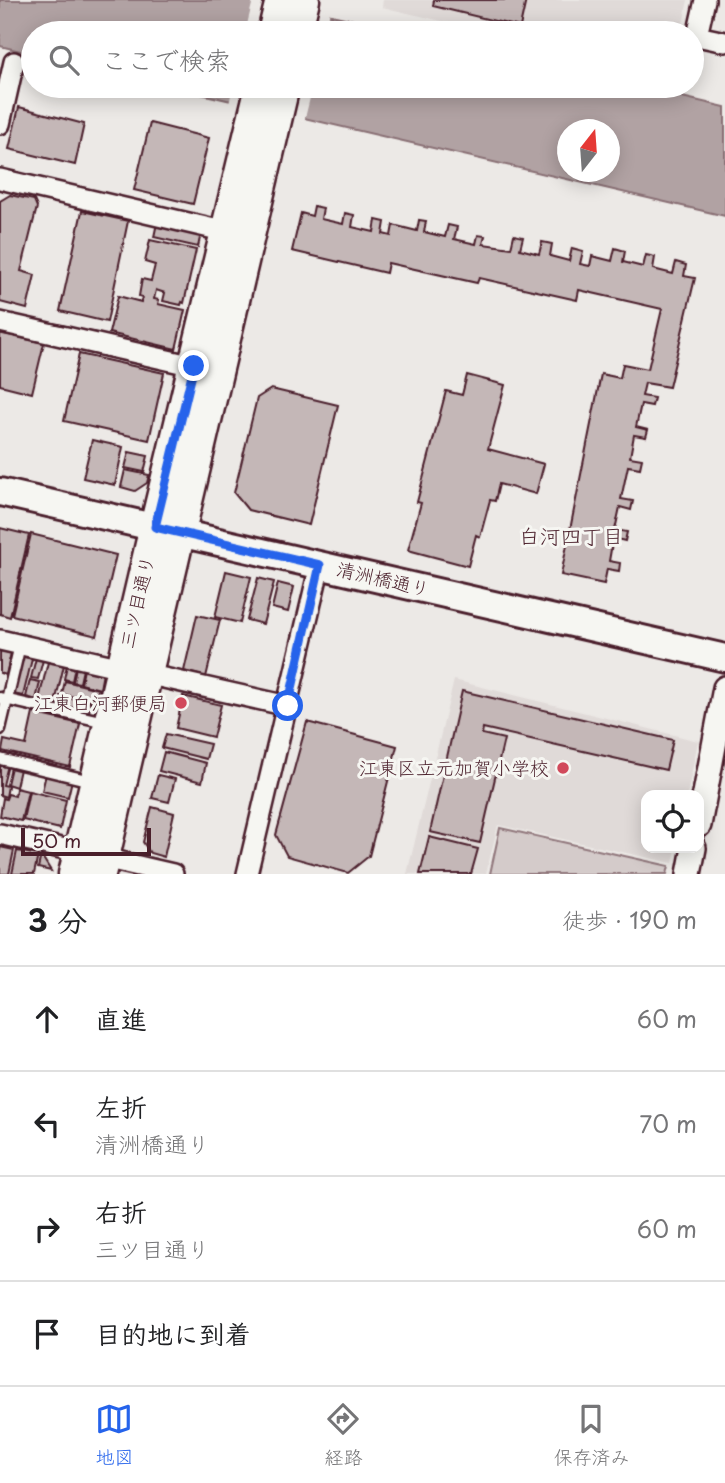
<!DOCTYPE html>
<html lang="ja">
<meta charset="utf-8">
<style>
:root{--surface:#fff;--page:#f2f2f2;--text:#202124;--muted:#757577;--line:#e0e0e0;--accent:#2563eb}
body{margin:0;font-family:"Playpen Sans","Klee One",sans-serif;background:var(--page);color:var(--text)}
.controls{position:absolute;right:21px;bottom:21px;display:grid;overflow:hidden;border-radius:14px;box-shadow:0 4px 18px #0003}
.controls button{width:63px;height:63px;display:grid;place-items:center;padding:0;border:0;border-bottom:2px solid var(--line);background:var(--surface);color:var(--text);font:35px sans-serif}
.compass{position:absolute;left:557px;top:119px;width:63px;height:63px;border-radius:50%;background:var(--surface);box-shadow:0 4px 18px #0003;rotate:17deg}
.scale{position:absolute;left:21px;bottom:18px;width:130px;box-sizing:border-box;padding-left:7px;border:4px solid #4a1f2b;border-top:0;font-size:19px;line-height:24px;white-space:nowrap;color:#4a1f2b;-webkit-text-stroke:5px #f6f6f2;paint-order:stroke}
.stop{position:absolute;width:21px;height:21px;margin:-16px;border:5px solid #2563eb;border-radius:50%;background:#fff}
.stop.end{background:#2563eb;border-color:#fff;box-shadow:0 2px 7px #0008}
.list{margin:0;padding:0;list-style:none}
h2{display:flex;justify-content:space-between;align-items:center;height:91px;margin:0;padding:0 28px;font-size:30px}
h2 small{font-size:23px;font-weight:400;color:var(--muted)}
.list li{display:grid;grid-template-columns:46px 1fr auto;gap:21px;align-items:center;box-sizing:border-box;height:105px;padding:0 28px;border-top:2px solid var(--line)}
.list b{display:block;font-size:26px;white-space:nowrap}
.list p{margin:0;font-size:23px;white-space:nowrap;color:var(--muted)}
.list em{font-size:23px;font-style:normal;color:var(--muted)}
.icon{flex:none;width:38px;height:38px;fill:none;stroke:currentColor;stroke-width:2;stroke-linecap:round;stroke-linejoin:round}
.map{position:relative;flex:none;width:725px;height:874px;overflow:hidden}
.search{position:absolute;background:var(--surface);box-shadow:0 4px 18px #0003;left:21px;right:21px;top:21px;height:77px;display:flex;align-items:center;gap:18px;box-sizing:border-box;padding:0 24px;border-radius:38px;color:var(--muted);font-size:26px}
.sheet{height:511px;background:var(--surface)}
nav{display:flex;justify-content:space-around;align-items:center;box-sizing:border-box;height:98px;border-top:2px solid var(--line);background:var(--surface);font-size:19px;color:var(--muted)}
nav a{display:grid;justify-items:center;gap:4px}
nav .on{color:var(--accent)}
.map>svg:first-child{display:block}
.built{fill:#e0dad8}
.green{fill:#d4cbca;stroke:#8f757a;stroke-width:2}
.water{fill:#b1a2a3;stroke:#886e73;stroke-width:2;fill-rule:evenodd}
.pier{fill:#ece9e6}
.building{fill:#c4b7b7;stroke:#4a1f2b;stroke-width:2}
.lines{fill:none;stroke-linecap:round;stroke-linejoin:round}
.service-casing{stroke:#4a1f2b;stroke-width:15}
.minor-casing{stroke:#4a1f2b;stroke-width:24}
.tertiary-casing{stroke:#4a1f2b;stroke-width:28}
.secondary-casing{stroke:#4a1f2b;stroke-width:32}
.primary-casing{stroke:#4a1f2b;stroke-width:35}
.service{stroke:#f6f6f2;stroke-width:10}
.minor{stroke:#f6f6f2;stroke-width:19}
.tertiary{stroke:#f6f6f2;stroke-width:23}
.secondary{stroke:#f6f6f2;stroke-width:26}
.primary{stroke:#f6f6f2;stroke-width:30}
.route{stroke:#2563eb;stroke-width:9}
.poi-dot{fill:#d1495b;stroke:#f6f6f2;stroke-width:2.5}
.labels{text-anchor:middle;stroke-width:6;stroke-linejoin:round;paint-order:stroke}
.street-label{font-size:19px;fill:#4a1f2b;stroke:#f6f6f2}
.poi-label{font-size:19px;fill:#4a1f2b;stroke:#f6f6f2;text-anchor:end}
.neighbourhood-label{font-size:21px;fill:#4a1f2b;stroke:#f6f6f2}
</style>
<div class="map">
<svg width="725" height="874" viewBox="0 0 725 874">
<rect width="100%" height="100%" fill="#ece9e6"/>
<filter id="ink" filterUnits="userSpaceOnUse"><feTurbulence type="fractalNoise" baseFrequency=".0143" numOctaves="2"/><feDisplacementMap in="SourceGraphic" scale="14" xChannelSelector="R" yChannelSelector="G"/><feConvolveMatrix kernelMatrix="1 2 1 2 8 2 1 2 1" color-interpolation-filters="sRGB"/></filter>
<g filter="url(#ink)">
<g class="built">
<polygon points="383,0 688,0 681,33 493,33 382,7"/>
<polygon points="454,680 698,741 687,795 646,795 646,848 676,848 673,863 498,825 486,874 407,874"/>
</g>
<polygon class="green" points="500,828 669,866 667,874 490,874"/>
<g class="water">
<polygon points="0,0 266,0 410,33 33,33 33,54 0,46"/>
<path d="M 167,86 L 635,86 L 725,107 L 725,216 ZM 568,130 L 610,130 L 610,172 L 568,172 Z"/>
</g>
<g class="pier">
<polygon points="253,0 282,0 330,11 325,33 245,33"/>
<polygon points="233,86 313,86 304,122 229,104"/>
</g>
<g class="building">
<polygon points="434,0 526,0 520,27 433,6"/>
<polygon points="19,107 84,124 75,165 9,149"/>
<polygon points="150,123 209,138 193,204 134,190"/>
<polygon points="10,195 34,200 37,207 21,271 35,275 27,309 0,302 0,201"/>
<polygon points="314,206 323,208 321,219 343,224 345,213 354,215 352,227 374,232 376,220 385,222 383,234 391,236 393,225 417,231 419,220 426,221 424,232 445,237 448,225 457,227 454,239 476,244 478,235 485,236 483,244 511,248 514,235 523,237 520,249 539,254 542,242 552,244 550,256 569,261 572,248 583,251 580,264 590,266 592,256 612,261 615,248 625,251 623,262 643,267 646,255 655,257 653,269 673,274 676,262 686,265 684,276 695,278 669,387 645,383 642,396 654,398 652,406 641,404 636,427 648,430 646,437 634,435 630,457 642,459 640,468 628,466 621,499 633,501 631,510 620,507 615,530 627,532 625,541 613,538 609,561 620,563 619,571 607,569 604,584 561,575 601,374 620,378 623,364 648,369 662,309 579,290 577,300 479,278 477,283 388,263 386,273 292,251 301,213 312,216"/>
<polygon points="82,211 128,221 107,322 60,311"/>
<polygon points="157,223 201,233 198,247 154,237"/>
<polygon points="150,240 196,250 184,303 182,302 181,305 163,301 165,293 156,290 154,299 159,300 158,304 185,310 176,349 109,333 118,296 141,302 142,297 139,296 142,279 151,281 155,265 145,262"/>
<polygon points="0,333 44,343 32,393 0,385"/>
<polygon points="79,354 164,373 149,440 64,421"/>
<polygon points="467,375 505,385 488,449 544,464 536,494 499,484 495,501 490,500 480,537 476,535 468,566 408,550 421,503 417,502 446,391 462,395"/>
<polygon points="271,389 338,405 309,525 248,510 234,493 257,398"/>
<polygon points="92,440 123,447 115,485 83,478"/>
<polygon points="129,452 148,456 144,472 125,468"/>
<polygon points="125,470 149,475 147,483 135,491 121,487"/>
<polygon points="0,528 29,535 10,617 0,614"/>
<polygon points="31,534 116,555 97,636 12,615"/>
<polygon points="226,571 251,577 240,623 215,617"/>
<polygon points="258,578 274,582 263,624 247,620"/>
<polygon points="278,583 294,587 288,612 272,608"/>
<polygon points="197,615 220,620 206,677 184,671"/>
<polygon points="0,651 11,653 6,675 0,673"/>
<polygon points="21,656 32,659 23,696 13,694"/>
<polygon points="36,658 43,660 38,679 31,678"/>
<polygon points="48,662 64,665 55,703 39,699"/>
<polygon points="67,665 75,667 72,681 64,679"/>
<polygon points="76,667 83,669 80,683 73,682"/>
<polygon points="84,669 103,673 100,689 81,684"/>
<polygon points="30,680 40,682 36,700 26,697"/>
<polygon points="65,681 98,689 95,702 62,694"/>
<polygon points="462,691 673,740 666,770 483,728 482,734 504,739 480,843 430,832"/>
<polygon points="60,696 91,703 89,712 58,704"/>
<polygon points="183,696 221,705 213,737 176,728"/>
<polygon points="33,713 80,724 70,767 2,751 4,740 26,745"/>
<polygon points="307,722 397,746 369,856 348,873 287,856 276,835"/>
<polygon points="166,734 210,744 206,759 162,748"/>
<polygon points="164,752 206,763 202,782 159,771"/>
<polygon points="0,763 8,765 3,785 8,786 6,797 0,795"/>
<polygon points="11,767 20,769 16,787 7,784"/>
<polygon points="46,774 72,780 68,797 42,791"/>
<polygon points="158,775 175,779 169,802 152,798"/>
<polygon points="16,788 28,791 21,821 0,816 3,798 6,799 8,794 15,796"/>
<polygon points="29,791 66,800 60,829 23,820"/>
<polygon points="152,807 174,813 164,857 150,853 143,842"/>
<polygon points="429,837 478,849 471,874 420,874"/>
<polygon points="0,847 14,850 9,874 0,874"/>
<polygon points="17,851 38,855 34,874 12,874"/>
<polygon points="41,855 51,871 38,868"/>
</g>
<g class="lines">
<g class="service-casing">
<g id="service">
<polyline points="0,698 105,722"/>
<polyline points="0,729 20,645"/>
<polyline points="0,759 91,781"/>
</g>
</g>
<g class="minor-casing">
<g id="minor">
<polyline points="705,0 697,36 725,42"/>
<polyline points="0,124 14,62"/>
<polyline points="0,179 227,232"/>
<polyline points="0,322 194,366"/>
<polyline points="0,640 122,668"/>
<polyline points="146,674 288,706"/>
<polyline points="0,834 173,874"/>
<polyline points="247,874 320,565"/>
</g>
</g>
<g class="tertiary-casing">
<g id="tertiary">
<polyline points="699,825 725,688"/>
<polyline points="689,874 694,848"/>
</g>
</g>
<g class="secondary-casing">
<polyline id="secondary" points="0,492 725,658"/>
</g>
<g class="primary-casing">
<g id="primary">
<polyline points="273,33 281,0"/>
<polyline points="296,33 304,0"/>
<polyline points="74,874 155,527 261,86"/>
<polyline points="100,874 284,86"/>
</g>
</g>
<use href="#service" class="service"/>
<use href="#minor" class="minor"/>
<use href="#tertiary" class="tertiary"/>
<use href="#secondary" class="secondary"/>
<use href="#primary" class="primary"/>
</g>
</g>
<g class="lines" filter="url(#ink)">
<polyline class="route" points="194,366 155,527 320,565 288,706"/>
</g>
<g class="poi-dot">
<circle cx="181" cy="703" r="7"/>
<circle cx="563" cy="768" r="7"/>
</g>
<g class="labels">
<g class="street-label">
<text transform="translate(383 579) rotate(13)" y="7">清洲橋通り</text>
<text transform="translate(137 602) rotate(-77)" y="7">三ツ目通り</text>
</g>
<g class="poi-label">
<text x="167" y="710">江東白河郵便局</text>
<text x="549" y="775">江東区立元加賀小学校</text>
</g>
<g class="neighbourhood-label">
<text x="571" y="544">白河四丁目</text>
</g>
</g>
</svg>
<div class="controls">
<button><svg class="icon" aria-label="locate" viewBox="0 0 24 24"><circle cx="12" cy="12" r="6"/><path d="M12 2v4M12 18v4M2 12h4M18 12h4"/></svg></button>
</div>
<svg class="compass" viewBox="-18 -18 36 36"><path d="M0-13l5 13h-10z" fill="#e53935"/><path d="M0 13l5-13h-10z" fill="#757577"/></svg>
<div class="scale">50 m</div>
<div class="stop" style="left:288px;top:706px"></div>
<div class="stop end" style="left:194px;top:366px"></div>
<div class="search"><svg class="icon" aria-label="search" viewBox="0 0 24 24"><circle cx="10" cy="10" r="6"/><path d="M15 15l6 6"/></svg>ここで検索</div>
</div>
<section class="sheet">
<h2>3 分<small>徒歩 · 190 m</small></h2>
<ul class="list">
<li><svg class="icon" aria-label="ahead" viewBox="0 0 24 24"><path d="M12 20V5M6 11l6-6 6 6"/></svg><div><b>直進</b></div><em>60 m</em></li>
<li><svg class="icon" aria-label="left" viewBox="0 0 24 24"><path d="M17 20v-9H6M10 6l-5 5 5 5"/></svg><div><b>左折</b><p>清洲橋通り</p></div><em>70 m</em></li>
<li><svg class="icon" aria-label="right" viewBox="0 0 24 24"><path d="M7 20v-9h11M14 6l5 5-5 5"/></svg><div><b>右折</b><p>三ツ目通り</p></div><em>60 m</em></li>
<li><svg class="icon" aria-label="arrive" viewBox="0 0 24 24"><path d="M6 21V4h12l-3 4 3 4H6"/></svg><div><b>目的地に到着</b></div></li>
</ul>
</section>
<nav>
<a class="on"><svg class="icon" aria-label="map" viewBox="0 0 24 24"><path d="M3 6l6-2 6 2 6-2v14l-6 2-6-2-6 2zM9 4v14M15 6v14"/></svg>地図</a>
<a><svg class="icon" aria-label="directions" viewBox="0 0 24 24"><path d="M12 3l9 9-9 9-9-9zM9 14v-3h6M13 9l2 2-2 2"/></svg>経路</a>
<a><svg class="icon" aria-label="saved" viewBox="0 0 24 24"><path d="M7 4h10v16l-5-4-5 4z"/></svg>保存済み</a>
</nav>
